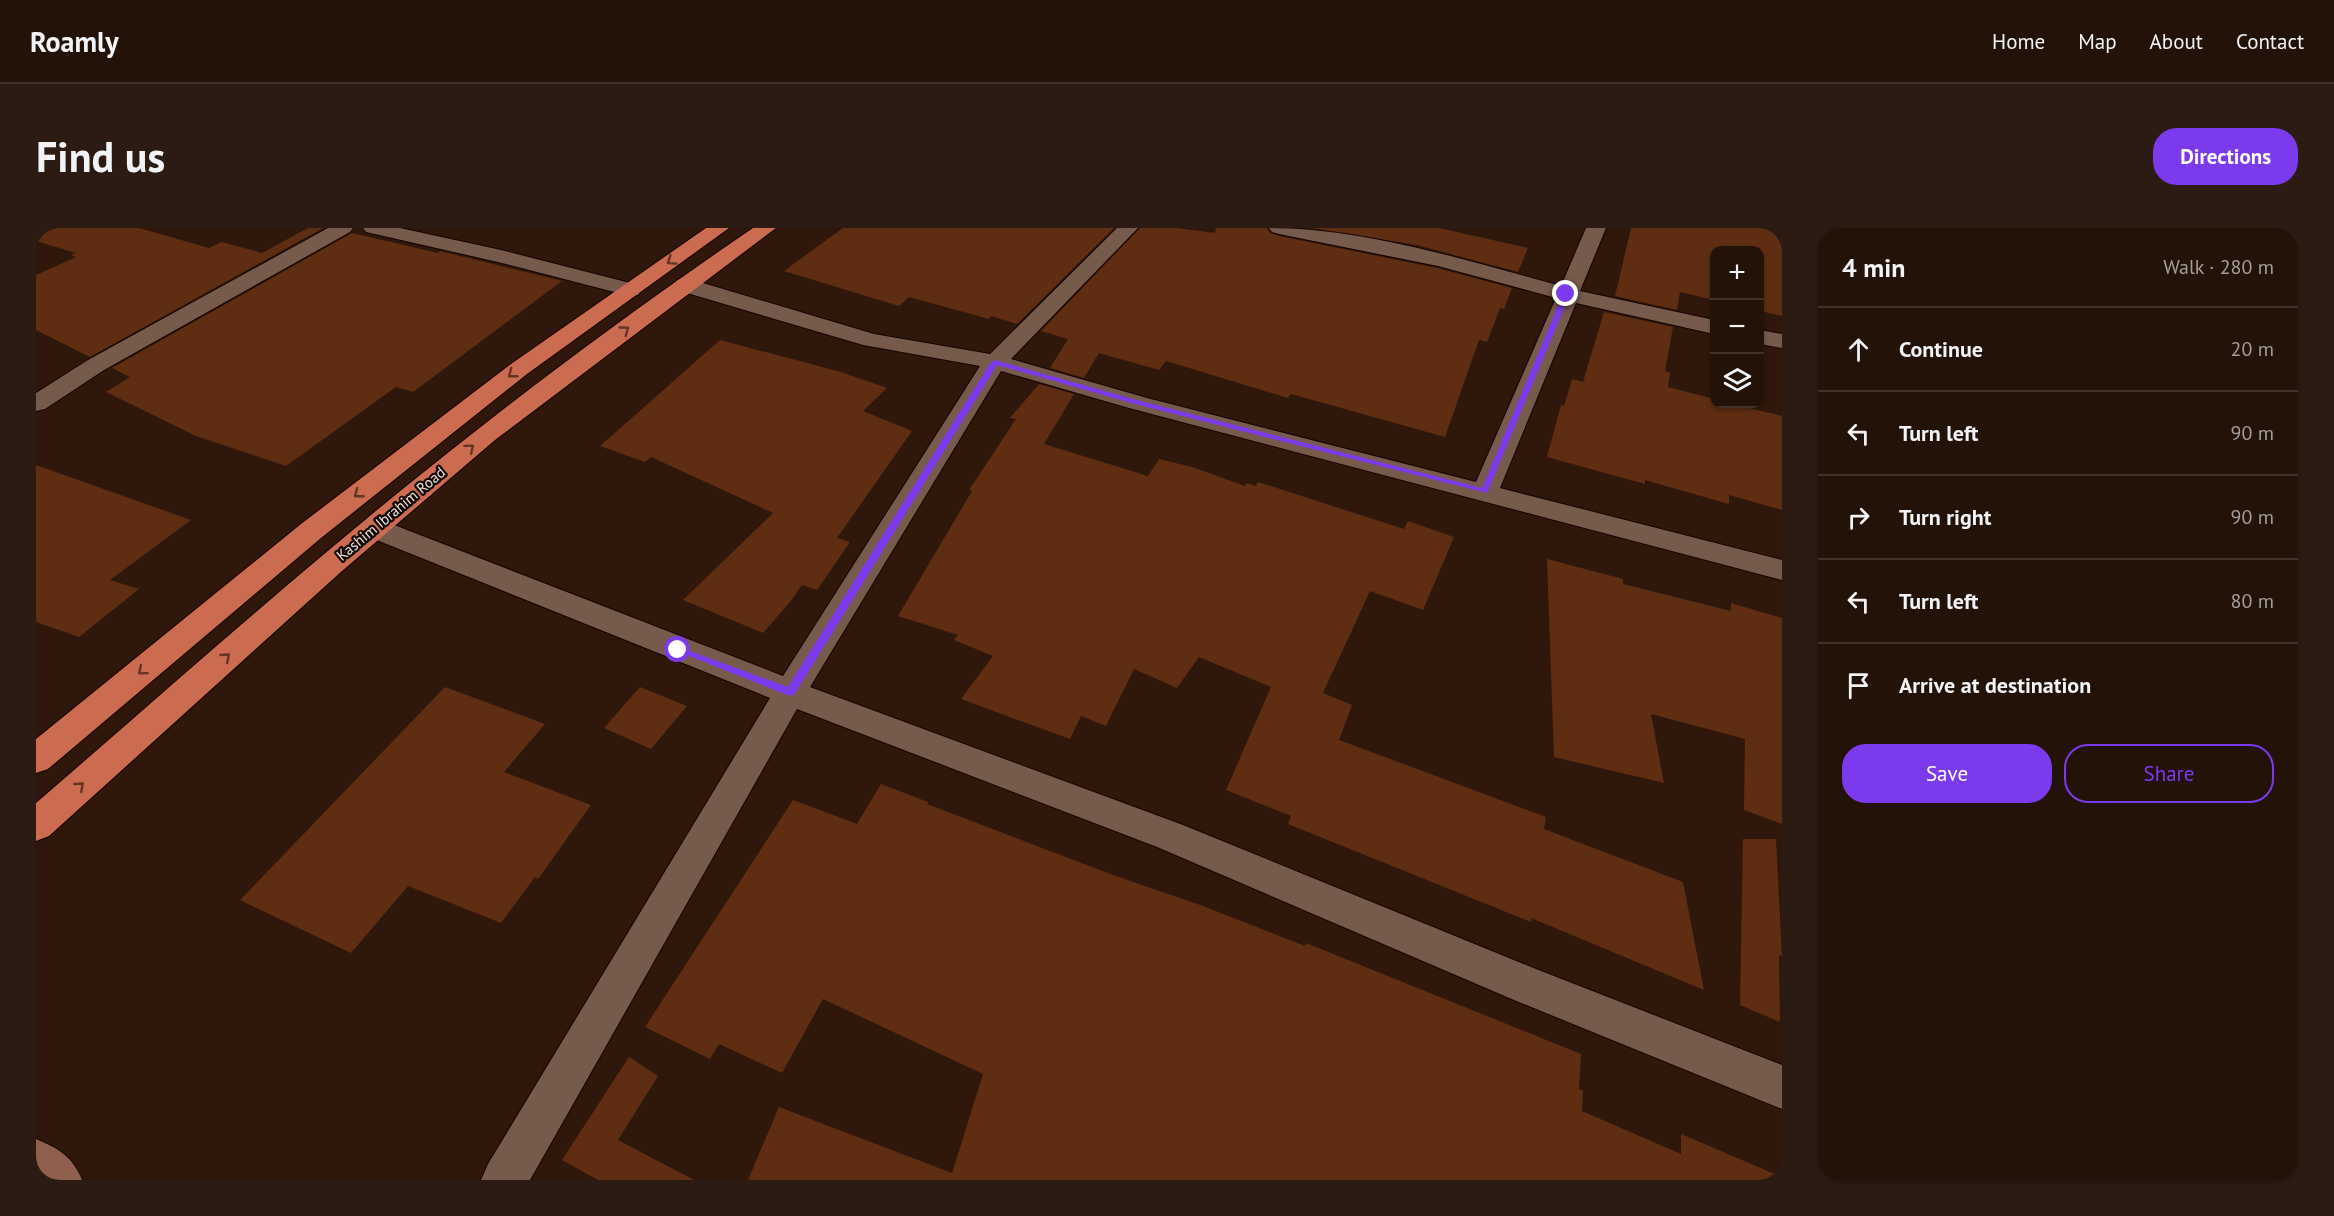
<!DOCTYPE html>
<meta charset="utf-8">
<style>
:root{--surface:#231208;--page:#2b1b12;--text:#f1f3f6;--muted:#a39e9c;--line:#403229;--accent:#7c3aed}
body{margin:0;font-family:"PT Sans",sans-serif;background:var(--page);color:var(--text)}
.controls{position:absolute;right:18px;top:18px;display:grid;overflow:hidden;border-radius:12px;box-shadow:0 2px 4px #0004}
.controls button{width:54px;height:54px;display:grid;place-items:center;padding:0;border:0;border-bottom:2px solid var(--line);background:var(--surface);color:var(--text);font:30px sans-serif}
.stop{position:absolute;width:18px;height:18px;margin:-14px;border:4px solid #7c3aed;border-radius:50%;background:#fff}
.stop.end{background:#7c3aed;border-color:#fff;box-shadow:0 2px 6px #0008}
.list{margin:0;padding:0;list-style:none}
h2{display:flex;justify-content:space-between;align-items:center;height:78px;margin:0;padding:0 24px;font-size:26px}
h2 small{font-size:20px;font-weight:400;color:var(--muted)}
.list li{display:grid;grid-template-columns:39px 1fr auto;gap:18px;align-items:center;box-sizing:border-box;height:84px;padding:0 24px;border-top:2px solid var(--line)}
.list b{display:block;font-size:22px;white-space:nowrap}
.list em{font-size:20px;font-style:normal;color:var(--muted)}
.actions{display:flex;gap:12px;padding:18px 24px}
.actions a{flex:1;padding:14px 0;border:2px solid var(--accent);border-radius:24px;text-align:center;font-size:21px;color:var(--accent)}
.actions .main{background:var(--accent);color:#fff}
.icon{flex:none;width:33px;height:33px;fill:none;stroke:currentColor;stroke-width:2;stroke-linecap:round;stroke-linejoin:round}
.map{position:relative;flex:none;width:1746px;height:952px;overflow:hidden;border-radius:24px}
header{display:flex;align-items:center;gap:36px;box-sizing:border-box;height:84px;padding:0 30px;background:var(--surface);border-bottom:2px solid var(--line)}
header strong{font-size:28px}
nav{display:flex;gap:33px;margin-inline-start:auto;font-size:21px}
.intro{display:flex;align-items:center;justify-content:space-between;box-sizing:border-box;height:144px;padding:0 36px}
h1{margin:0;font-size:42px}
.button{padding:15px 27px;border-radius:24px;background:var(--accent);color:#fff;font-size:21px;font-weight:700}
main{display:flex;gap:36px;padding:0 36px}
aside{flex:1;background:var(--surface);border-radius:24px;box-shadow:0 2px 4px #0004}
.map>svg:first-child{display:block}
.building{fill:#5e2d12}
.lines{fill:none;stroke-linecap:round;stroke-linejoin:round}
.street-casing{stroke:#160300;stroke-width:2}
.secondary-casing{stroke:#160300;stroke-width:2}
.highway-casing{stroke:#160300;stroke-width:2}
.street{fill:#765a4c;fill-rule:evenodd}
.secondary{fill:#905f4d;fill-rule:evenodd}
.highway{fill:#cb6c50;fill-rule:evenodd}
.oneway{stroke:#643426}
.route{fill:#7c3aed}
.labels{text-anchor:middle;stroke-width:4.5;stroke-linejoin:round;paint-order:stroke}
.street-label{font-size:15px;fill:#f2e1d9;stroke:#100603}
</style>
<header>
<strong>Roamly</strong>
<nav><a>Home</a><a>Map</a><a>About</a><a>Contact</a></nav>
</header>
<div class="intro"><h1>Find us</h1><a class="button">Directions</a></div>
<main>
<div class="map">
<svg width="1746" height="952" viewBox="0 0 1746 952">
<rect width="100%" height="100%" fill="#2f180b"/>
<g class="building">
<polygon points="0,0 103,0 173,20 186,14 226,25 272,0 287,0 54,129 0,102 0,47 40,29 35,27 40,25 0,13"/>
<polygon points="807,0 1078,0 981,96 955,88 953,91 873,69 863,78 748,43"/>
<polygon points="1104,0 1141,0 1179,5 1180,0 1231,0 1234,5 1243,8 1401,40 1476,60 1468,81 1464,80 1451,114 1443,112 1409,209 1255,166 1252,170 1130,133 1123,142 1063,125 1048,150 1014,140 1032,111 1005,103"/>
<polygon points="1276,0 1403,0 1492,20 1482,44 1381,17"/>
<polygon points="1595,0 1746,0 1746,88 1724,83 1724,22 1678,22 1678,72 1644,64 1641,82 1579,68"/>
<polygon points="316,5 402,25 404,23 526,53 377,164 360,159 250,238 160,208 70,164 94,149 76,140"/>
<polygon points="1568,84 1637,99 1629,143 1634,145 1632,159 1678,171 1678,176 1697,176 1746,188 1746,282 1693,267 1693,276 1609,252 1609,256 1511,229 1525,177 1528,178 1536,151 1547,154"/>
<polygon points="684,112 805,144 851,160 827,183 876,203 801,310 814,314 781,362 766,357 754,374 727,405 647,372 737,285 615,229 609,234 564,218"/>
<polygon points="1003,156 1038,166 1008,216 1112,248 1123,231 1156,239 1209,258 1211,255 1220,258 1222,254 1368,301 1372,293 1418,309 1387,382 1334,363 1287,465 1316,477 1303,512 1510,589 1508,601 1647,654 1668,762 1495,690 1495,694 1252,596 1255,588 1190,562 1235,459 1163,429 1141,460 1098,441 1070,498 1045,488 1034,511 925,471 957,428 918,412 922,407 862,388 936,263 933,262 980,191 974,190"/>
<polygon points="0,237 155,292 74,352 103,361 43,409 0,394"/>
<polygon points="1511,331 1587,351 1587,356 1695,383 1695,375 1746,390 1746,596 1708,582 1709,511 1615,486 1628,555 1518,529"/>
<polygon points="409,459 509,496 468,544 555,577 502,651 499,649 465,695 372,658 315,725 204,672"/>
<polygon points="604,459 651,478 615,521 568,500"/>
<polygon points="845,556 892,574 891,576 1077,647 1167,678 1269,718 1270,715 1545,826 1543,861 1547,863 1546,883 1645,926 1645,906 1746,949 1746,952 712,952 743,879 916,945 947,846 787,771 746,845 683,816 674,831 609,799 757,572 821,596"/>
<polygon points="1707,611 1740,611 1746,728 1743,727 1744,794 1704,777"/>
<polygon points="593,829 622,848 582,912 658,952 562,952 526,932"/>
</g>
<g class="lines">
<g class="street-casing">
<g id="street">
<polygon points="292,0 317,0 314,4 68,142 9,181 0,183 0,165 52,132"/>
<polygon points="327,0 364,0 465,22 602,57 605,62 602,67 594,68 462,34 330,4"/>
<path d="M 1081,0 L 1102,0 L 975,131 L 1111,170 L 1440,254 L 1520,70 L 1402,38 L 1243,6 L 1236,4 L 1233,0 C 1328,0 1433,33 1525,58 L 1550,0 L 1570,0 L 1544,63 L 1678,92 L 1678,106 L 1540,75 L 1464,260 L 1746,332 L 1746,352 L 1093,180 L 965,143 L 774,459 L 1147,597 L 1500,741 L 1746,837 L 1746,881 L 1478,772 L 1121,619 L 761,481 L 494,952 L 445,952 L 452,936 L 734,470 L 328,307 L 324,300 L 328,293 L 338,291 L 348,293 L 747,448 L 944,138 L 827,117 L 641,62 L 638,57 L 641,52 L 649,51 L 657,52 L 838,106 L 954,126 Z"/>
<polygon points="1724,102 1746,106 1746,120 1724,116"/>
</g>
</g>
<g class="secondary-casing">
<path id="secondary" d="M 0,911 C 22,920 37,929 46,952 L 0,952 Z"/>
</g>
<g class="highway-casing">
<g id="highway">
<polygon points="670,0 693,0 491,146 285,310 12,541 0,545 0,511 265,296 475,136"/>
<path d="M 717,0 L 740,0 L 459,212 L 306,343 L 13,608 L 0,613 L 0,575 C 146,449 289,320 441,202 C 530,132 623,64 717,0 Z"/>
</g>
</g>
<use href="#street" class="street"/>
<use href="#secondary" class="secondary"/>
<use href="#highway" class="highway"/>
</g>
<defs><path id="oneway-chevron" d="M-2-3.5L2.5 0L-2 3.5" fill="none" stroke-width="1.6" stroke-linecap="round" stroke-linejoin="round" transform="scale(1.5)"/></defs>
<g class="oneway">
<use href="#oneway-chevron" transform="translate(635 33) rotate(145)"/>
<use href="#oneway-chevron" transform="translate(589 102) rotate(-36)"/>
<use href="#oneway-chevron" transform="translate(476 146) rotate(142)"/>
<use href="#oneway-chevron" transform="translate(434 220) rotate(-40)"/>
<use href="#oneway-chevron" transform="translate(322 266) rotate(142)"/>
<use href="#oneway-chevron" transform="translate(190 429) rotate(-41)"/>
<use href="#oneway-chevron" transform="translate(106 443) rotate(140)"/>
<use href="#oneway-chevron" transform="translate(44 558) rotate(-41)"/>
</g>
<polygon class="route" points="1530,64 1534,66 1451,265 1099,176 961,137 758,467 751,467 638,422 639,420 646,420 752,459 955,134 959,132 1104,173 1446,260 1527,66"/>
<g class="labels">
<g class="street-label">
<text transform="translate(355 286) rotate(-40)" y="5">Kashim Ibrahim Road</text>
</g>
</g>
</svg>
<div class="controls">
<button>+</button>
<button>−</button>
<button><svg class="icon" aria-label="layers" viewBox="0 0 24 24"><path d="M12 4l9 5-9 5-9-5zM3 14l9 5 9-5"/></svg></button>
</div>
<div class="stop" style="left:642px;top:422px"></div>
<div class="stop end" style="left:1530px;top:66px"></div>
</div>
<aside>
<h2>4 min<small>Walk · 280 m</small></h2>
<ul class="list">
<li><svg class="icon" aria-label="ahead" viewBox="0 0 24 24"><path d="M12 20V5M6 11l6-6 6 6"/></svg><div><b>Continue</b></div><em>20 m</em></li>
<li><svg class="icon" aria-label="left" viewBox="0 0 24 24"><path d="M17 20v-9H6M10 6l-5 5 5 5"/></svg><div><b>Turn left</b></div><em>90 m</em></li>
<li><svg class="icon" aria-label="right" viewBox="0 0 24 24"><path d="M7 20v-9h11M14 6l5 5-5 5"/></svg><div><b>Turn right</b></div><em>90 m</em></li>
<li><svg class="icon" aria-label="left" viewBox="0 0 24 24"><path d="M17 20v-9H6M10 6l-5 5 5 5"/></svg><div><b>Turn left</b></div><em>80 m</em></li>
<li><svg class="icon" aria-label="arrive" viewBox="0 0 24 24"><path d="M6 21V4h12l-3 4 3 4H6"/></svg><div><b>Arrive at destination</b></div></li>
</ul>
<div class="actions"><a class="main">Save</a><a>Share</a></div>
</aside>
</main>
